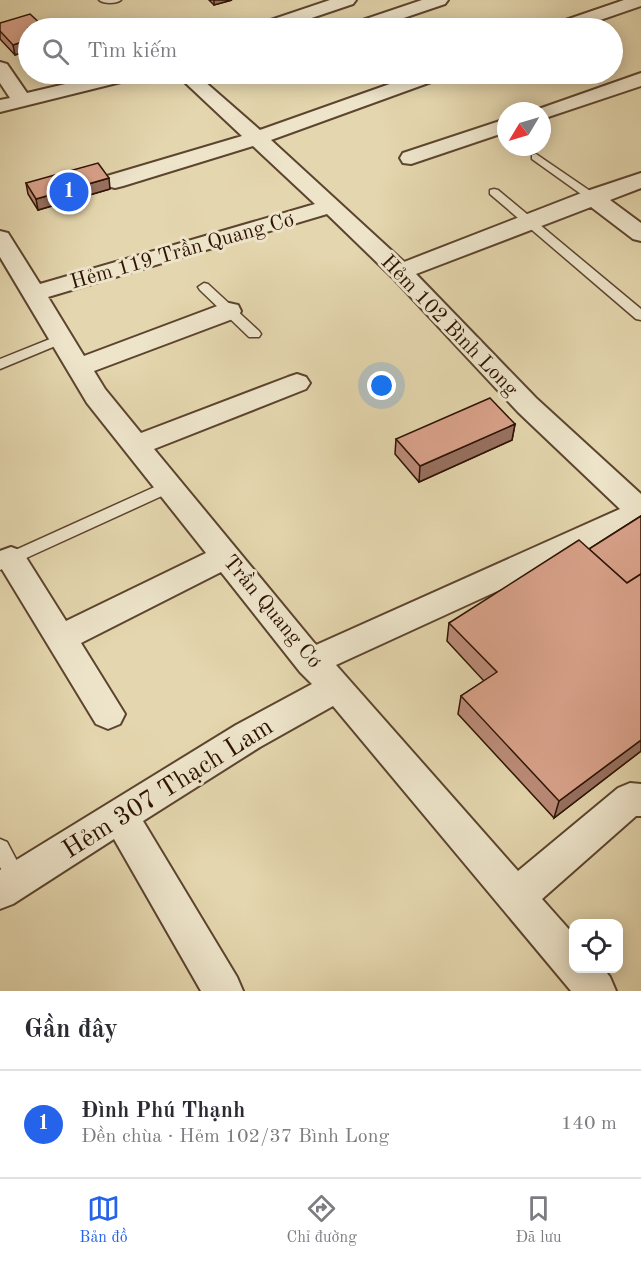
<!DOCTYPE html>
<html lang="vi">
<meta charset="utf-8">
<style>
:root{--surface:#fff;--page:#f7f7f7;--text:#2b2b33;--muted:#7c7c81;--line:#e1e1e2;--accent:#2563eb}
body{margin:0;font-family:"Old Standard TT",serif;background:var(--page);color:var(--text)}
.controls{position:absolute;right:18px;bottom:18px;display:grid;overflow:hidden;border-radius:12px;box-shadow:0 3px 15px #0003}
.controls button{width:54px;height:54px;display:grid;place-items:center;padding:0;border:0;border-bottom:2px solid var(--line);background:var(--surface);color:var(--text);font:30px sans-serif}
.compass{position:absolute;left:497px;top:102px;width:54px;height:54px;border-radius:50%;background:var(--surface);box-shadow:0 3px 15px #0003;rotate:232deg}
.you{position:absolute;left:382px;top:386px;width:21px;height:21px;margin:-15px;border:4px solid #fff;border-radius:50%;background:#1a73e8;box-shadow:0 0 0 9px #1a73e833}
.badge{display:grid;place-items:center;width:39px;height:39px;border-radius:50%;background:var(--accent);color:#fff;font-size:20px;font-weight:700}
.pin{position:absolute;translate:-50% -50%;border:3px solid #fff;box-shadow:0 2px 6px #0006}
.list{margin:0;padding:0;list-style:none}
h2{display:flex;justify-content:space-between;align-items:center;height:78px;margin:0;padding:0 24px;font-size:26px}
h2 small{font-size:20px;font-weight:400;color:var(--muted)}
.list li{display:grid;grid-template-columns:39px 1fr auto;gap:18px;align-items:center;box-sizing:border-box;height:108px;padding:0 24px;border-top:2px solid var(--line)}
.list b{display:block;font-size:22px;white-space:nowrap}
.list p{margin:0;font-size:20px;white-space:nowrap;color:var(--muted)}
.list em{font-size:20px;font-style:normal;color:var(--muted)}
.icon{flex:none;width:33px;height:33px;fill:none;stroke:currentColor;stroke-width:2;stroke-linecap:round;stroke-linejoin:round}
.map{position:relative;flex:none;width:641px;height:991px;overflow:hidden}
.search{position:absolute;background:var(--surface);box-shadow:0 3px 15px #0003;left:18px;right:18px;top:18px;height:66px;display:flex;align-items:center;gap:15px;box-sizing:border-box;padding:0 21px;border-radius:33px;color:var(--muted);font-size:22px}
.sheet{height:186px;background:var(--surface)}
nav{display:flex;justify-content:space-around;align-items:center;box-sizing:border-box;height:84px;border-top:2px solid var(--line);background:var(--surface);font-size:16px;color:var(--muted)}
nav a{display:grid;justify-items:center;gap:3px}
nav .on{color:var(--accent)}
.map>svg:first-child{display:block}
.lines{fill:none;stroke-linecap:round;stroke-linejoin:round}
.lane-casing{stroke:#5c442e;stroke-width:3}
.street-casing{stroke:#5c442e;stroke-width:4}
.lane{fill:#ede4ca;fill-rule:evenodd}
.street{fill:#ede4ca;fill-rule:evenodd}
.wall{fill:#bb8b78;stroke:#2e1303;stroke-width:1.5}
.shaded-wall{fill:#987161;stroke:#2e1303;stroke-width:1.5}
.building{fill:#d9a28b;stroke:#2e1303;stroke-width:1.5}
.labels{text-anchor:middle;stroke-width:6;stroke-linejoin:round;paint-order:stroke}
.street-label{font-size:21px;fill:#2e1303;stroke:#ede4ca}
.near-street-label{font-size:26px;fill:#2e1303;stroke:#ede4ca}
</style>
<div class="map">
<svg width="641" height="991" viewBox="0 0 641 991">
<rect width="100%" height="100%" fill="#e4d6ae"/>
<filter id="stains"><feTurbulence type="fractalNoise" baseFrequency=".00333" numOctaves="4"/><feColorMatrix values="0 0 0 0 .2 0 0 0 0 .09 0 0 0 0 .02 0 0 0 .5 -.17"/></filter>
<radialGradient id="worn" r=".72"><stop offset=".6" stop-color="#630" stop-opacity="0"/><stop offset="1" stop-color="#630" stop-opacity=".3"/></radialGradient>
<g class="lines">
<g class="lane-casing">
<g id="lane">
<path d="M 99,0 L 121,0 C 116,4 104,4 99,0 Z"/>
<polygon points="536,154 596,195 596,199 588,199 532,159 532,155"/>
<polygon points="494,189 498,190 641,309 641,320 636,319 490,194 490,190"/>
<polygon points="204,283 208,284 259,331 261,334 259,337 249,337 200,290 198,287"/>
<polygon points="60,335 67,339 65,342 0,369 0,359"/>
<polygon points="170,480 175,482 177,486 175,490 0,570 0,557"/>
<polygon points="0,839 7,842 27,880 24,887 17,889 10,887 0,867"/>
</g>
</g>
<g class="street-casing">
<g id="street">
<polygon points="330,0 356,0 353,4 282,28 257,28 259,24"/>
<polygon points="422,0 448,0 445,4 374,28 349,28 351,24"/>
<polygon points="624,0 641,0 641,6 577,28 552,28 554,24"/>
<polygon points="0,62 7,64 27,93 108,74 140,74 137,78 0,112 0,100 10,98 0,83"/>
<polygon points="641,73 641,86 542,119 542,111 533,111"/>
<path d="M 176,74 L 196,74 L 260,130 L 418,74 L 444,74 L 442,78 L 271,140 L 404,262 L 584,192 L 641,173 L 641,188 L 610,200 L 641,223 L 641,241 L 633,239 L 591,207 L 416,274 L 536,398 L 641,494 L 641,525 L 336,665 L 518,871 L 618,788 L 630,783 L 641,784 L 641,816 L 636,816 L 542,899 L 574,935 L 574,968 L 603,968 L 610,977 L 616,991 L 571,991 L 333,706 L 260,747 L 143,821 L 237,977 L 243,991 L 201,991 L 114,839 L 13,904 L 0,909 L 0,870 L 236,725 L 312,684 L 300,672 L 221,572 L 81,643 L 125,714 L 120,724 L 108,729 L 96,724 L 0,566 L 0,551 L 11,547 L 22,551 L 66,621 L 206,553 L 87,403 L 0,257 L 0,231 L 8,233 L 40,284 L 315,204 L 253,146 L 123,186 L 115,188 L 107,186 L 104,181 L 107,176 L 242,136 ZM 327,214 L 392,277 L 518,412 L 620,509 L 316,645 L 154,449 L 306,389 L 310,383 L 306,377 L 297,374 L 288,377 L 141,433 L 105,389 L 94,371 L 238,317 L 241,311 L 238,305 L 229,303 L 220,305 L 84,356 L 48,297 Z"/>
<polygon points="506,119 506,132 411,164 403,163 400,158 403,153"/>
</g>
</g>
<use href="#lane" class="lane"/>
<use href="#street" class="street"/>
</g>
<g class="wall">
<polygon points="209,0 232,0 214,5"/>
<polygon points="0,23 28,28 28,51 15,55 0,39"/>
<polygon points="26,183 110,189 38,210 28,194"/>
<polygon points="515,424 512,440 419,482 395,454 396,439"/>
<polygon points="641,516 641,751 554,818 458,714 461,696 484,681 447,641 449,623 589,549"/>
</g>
<g class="shaded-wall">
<polygon points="214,0 232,0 214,5"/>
<polygon points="28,40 28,51 15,55 13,45"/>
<polygon points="109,178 110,189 38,210 36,199"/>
<polygon points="515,424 512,440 419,482 420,466"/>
<polygon points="641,740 641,751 554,818 559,801"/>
</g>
<g class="building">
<polygon points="30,14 45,28 28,28 28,40 13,45 0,31 0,23"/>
<polygon points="98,163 109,178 36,199 26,183"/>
<polygon points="490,398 515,424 420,466 396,439"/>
<polygon points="641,516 641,574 627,583 589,549"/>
<polygon points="579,540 627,583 641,574 641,740 559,801 461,696 497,672 449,623"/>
</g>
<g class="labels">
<g class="street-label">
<text transform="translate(182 250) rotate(-16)" y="7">Hẻm 119 Trần Quang Cơ</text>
<text transform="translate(450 325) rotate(46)" y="7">Hẻm 102 Bình Long</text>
<text transform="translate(273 611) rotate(50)" y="7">Trần Quang Cơ</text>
</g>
<g class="near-street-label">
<text transform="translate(167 787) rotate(-32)" y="9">Hẻm 307 Thạch Lam</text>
</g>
</g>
<rect width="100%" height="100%" filter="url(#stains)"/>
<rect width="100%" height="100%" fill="url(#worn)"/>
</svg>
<div class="controls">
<button><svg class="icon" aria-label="locate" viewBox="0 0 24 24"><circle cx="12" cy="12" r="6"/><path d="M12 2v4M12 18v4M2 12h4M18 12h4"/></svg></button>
</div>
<svg class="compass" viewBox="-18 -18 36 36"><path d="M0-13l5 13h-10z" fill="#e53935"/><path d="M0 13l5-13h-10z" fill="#7c7c81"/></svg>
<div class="you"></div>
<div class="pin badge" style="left:69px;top:192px">1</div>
<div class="search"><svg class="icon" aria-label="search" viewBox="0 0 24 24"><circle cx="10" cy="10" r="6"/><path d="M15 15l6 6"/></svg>Tìm kiếm</div>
</div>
<section class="sheet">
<h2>Gần đây<small></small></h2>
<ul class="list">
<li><span class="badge">1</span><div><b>Đình Phú Thạnh</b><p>Đền chùa · Hẻm 102/37 Bình Long</p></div><em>140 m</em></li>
</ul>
</section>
<nav>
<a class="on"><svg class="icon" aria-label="map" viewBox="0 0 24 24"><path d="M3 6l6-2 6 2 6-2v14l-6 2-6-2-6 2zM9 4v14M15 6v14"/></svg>Bản đồ</a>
<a><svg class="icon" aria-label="directions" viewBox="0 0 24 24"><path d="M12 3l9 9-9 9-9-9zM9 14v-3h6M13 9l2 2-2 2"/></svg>Chỉ đường</a>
<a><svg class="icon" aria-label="saved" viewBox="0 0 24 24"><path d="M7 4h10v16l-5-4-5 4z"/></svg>Đã lưu</a>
</nav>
